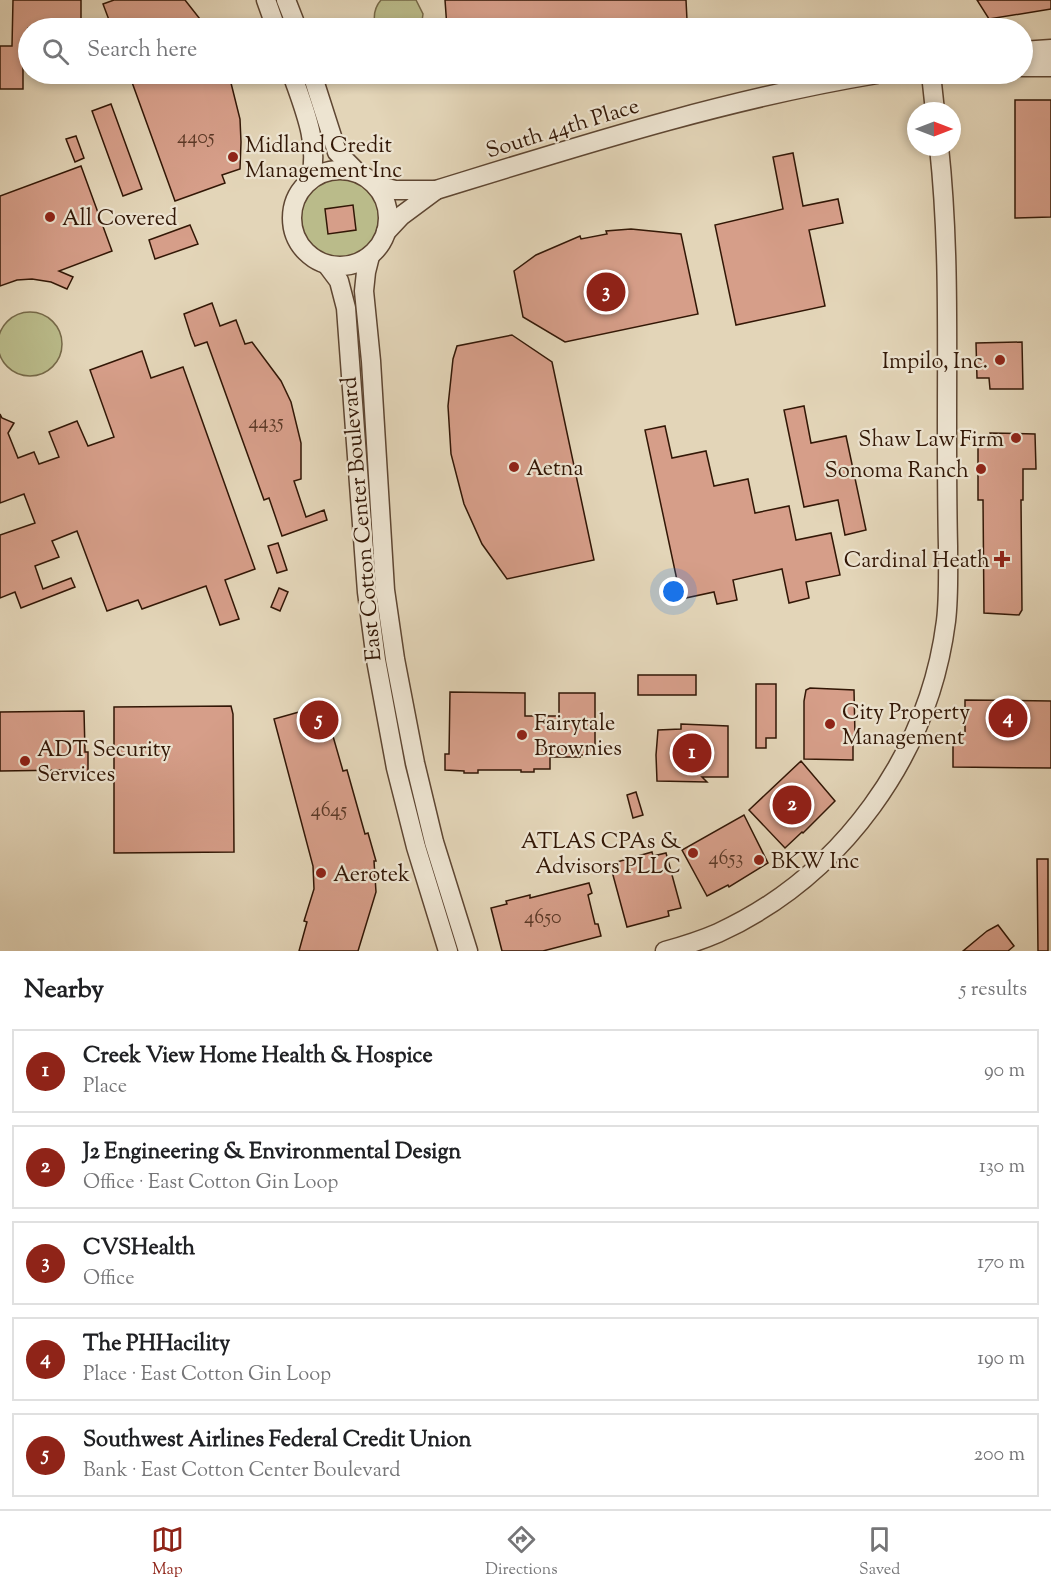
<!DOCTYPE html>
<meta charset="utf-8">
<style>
:root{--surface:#fff;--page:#f6f6f6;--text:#202124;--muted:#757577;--line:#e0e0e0;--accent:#8f2418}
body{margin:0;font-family:"Sorts Mill Goudy",serif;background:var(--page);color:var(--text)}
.compass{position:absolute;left:907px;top:102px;width:54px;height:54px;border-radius:50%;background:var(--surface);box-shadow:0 3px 9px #0003;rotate:90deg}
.you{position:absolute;left:674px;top:592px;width:21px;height:21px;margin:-15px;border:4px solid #fff;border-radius:50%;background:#1a73e8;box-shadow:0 0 0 9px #1a73e833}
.badge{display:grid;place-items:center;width:39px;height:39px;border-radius:50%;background:var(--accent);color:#fff;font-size:20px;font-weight:700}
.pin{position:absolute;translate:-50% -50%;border:3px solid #fff;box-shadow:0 2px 6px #0006}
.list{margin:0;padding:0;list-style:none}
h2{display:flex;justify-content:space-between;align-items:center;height:78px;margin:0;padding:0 24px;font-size:26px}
h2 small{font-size:20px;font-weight:400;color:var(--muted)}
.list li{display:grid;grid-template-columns:39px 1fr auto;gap:18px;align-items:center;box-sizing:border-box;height:84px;margin:0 12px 12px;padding:0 12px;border:2px solid var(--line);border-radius:0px}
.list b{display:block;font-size:22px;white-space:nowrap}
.list p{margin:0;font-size:20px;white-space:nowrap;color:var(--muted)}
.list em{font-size:20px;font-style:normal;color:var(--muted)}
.icon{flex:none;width:33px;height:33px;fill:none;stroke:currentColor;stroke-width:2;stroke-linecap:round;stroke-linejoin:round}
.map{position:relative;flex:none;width:1051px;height:951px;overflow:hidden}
.search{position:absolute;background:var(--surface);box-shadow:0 3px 9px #0003;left:18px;right:18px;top:18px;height:66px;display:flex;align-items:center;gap:15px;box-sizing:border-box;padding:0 21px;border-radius:33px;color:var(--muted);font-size:22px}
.sheet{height:558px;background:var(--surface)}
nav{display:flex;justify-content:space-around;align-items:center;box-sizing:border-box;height:84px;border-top:2px solid var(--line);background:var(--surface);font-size:16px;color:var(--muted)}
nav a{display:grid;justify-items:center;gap:3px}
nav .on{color:var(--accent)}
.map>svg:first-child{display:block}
.green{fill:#babb8a;stroke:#766948;stroke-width:1.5}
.building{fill:#d69e89;stroke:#321706;stroke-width:1.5}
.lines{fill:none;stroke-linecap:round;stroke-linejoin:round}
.minor-casing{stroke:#5e4632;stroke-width:21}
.minor{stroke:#ede4d1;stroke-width:18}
.poi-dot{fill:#8f2418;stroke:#ede4d1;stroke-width:2}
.labels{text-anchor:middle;stroke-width:4.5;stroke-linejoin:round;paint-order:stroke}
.number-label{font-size:20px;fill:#5b3927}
.street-label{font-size:22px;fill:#321706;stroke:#ede4d1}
.poi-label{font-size:22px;fill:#321706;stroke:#ede4d1;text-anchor:start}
</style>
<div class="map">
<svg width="1051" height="951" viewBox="0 0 1051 951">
<rect width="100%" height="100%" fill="#e3d5b8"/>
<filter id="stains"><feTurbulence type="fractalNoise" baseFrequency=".00333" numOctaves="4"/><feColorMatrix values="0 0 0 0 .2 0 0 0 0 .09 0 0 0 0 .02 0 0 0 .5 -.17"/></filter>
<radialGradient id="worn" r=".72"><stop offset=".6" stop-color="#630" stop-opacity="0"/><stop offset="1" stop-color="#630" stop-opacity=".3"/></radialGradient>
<g class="green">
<path d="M 381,0 L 416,0 L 423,14 L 421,28 L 376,28 C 373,18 373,9 381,0 Z"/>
<circle cx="340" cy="218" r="39"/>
<circle cx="30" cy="344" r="32"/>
</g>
<g class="building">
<polygon points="13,0 81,0 81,28 28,28 28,59 23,59 23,89 0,89 0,46 12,46"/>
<polygon points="114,0 185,0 207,28 112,28 103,4"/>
<polygon points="445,0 686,0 687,20 672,21 673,28 447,28"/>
<polygon points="977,0 1051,0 1051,9 989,19"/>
<polygon points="129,74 225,74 227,80 230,79 240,119 241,142 240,169 222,175 225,183 175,201"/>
<polygon points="1015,100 1051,100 1051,217 1015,218"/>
<polygon points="111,104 142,189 123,196 92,111"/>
<polygon points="76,136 84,158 75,162 66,139"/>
<polygon points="793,153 803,206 838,199 843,223 809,230 825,306 736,325 715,225 783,209 773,157"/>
<polygon points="81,166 112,251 59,271 73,277 67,289 51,282 32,279 17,280 0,286 0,196"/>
<polygon points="353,205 356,230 328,234 325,209"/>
<polygon points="190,225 198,244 155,259 149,240"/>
<polygon points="631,229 681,234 698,314 565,342 523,317 514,271 536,255 580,236 581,239 607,234 606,231"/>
<polygon points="212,303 220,326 236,320 245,344 252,342 281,381 291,402 301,443 301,479 294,481 306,517 324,510 327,520 282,536 269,498 264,500 207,342 195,346 191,336 184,314"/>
<polygon points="512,335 552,362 594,560 507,579 482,544 464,504 451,454 448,406 453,359 457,346"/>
<polygon points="1022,342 1023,389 990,389 989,378 977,378 976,343"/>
<polygon points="142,351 151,378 183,367 255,569 225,580 239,619 220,625 206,586 142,609 138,600 107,611 77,531 52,541 59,557 35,566 43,589 71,578 75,587 21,608 15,592 0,598 0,535 35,523 24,494 0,503 0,414 2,418 14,423 8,433 18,458 34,452 39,464 59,457 49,432 77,421 88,446 114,437 90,370"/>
<polygon points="804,406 811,443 846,436 866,530 845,535 838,500 804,507 784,410"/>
<polygon points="665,426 672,458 706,451 714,486 748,479 755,513 789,506 796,540 831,533 840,575 806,582 809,598 789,603 782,569 733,580 737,600 717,604 714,592 681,599 645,430"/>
<polygon points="990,433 1035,434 1036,469 1023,469 1023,500 1021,500 1022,610 1019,615 984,613 983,500 978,500 978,445 990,445"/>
<polygon points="278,543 287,570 277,573 268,546"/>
<polygon points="279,588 288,592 280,611 271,607"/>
<rect x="638" y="675" width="58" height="20"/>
<polygon points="756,684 776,684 776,738 766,738 766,748 756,748"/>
<polygon points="810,688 854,690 855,736 853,736 853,760 804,759 804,701 806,690"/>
<polygon points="450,692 525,693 525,716 559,716 559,693 595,693 595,755 580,755 580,757 550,757 550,769 534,769 534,772 521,772 521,770 478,770 478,773 464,773 464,771 445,770 445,754 449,754"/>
<polygon points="965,700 1051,701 1051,768 953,767 953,735 965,735"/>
<polygon points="324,705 343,771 347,770 365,834 368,833 376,861 374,861 376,892 358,951 299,951 307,922 304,921 314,889 313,866 274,719"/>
<polygon points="231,706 233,714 234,852 114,853 114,707"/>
<polygon points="84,711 85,752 88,752 88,773 68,773 67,770 0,771 0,712"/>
<polygon points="681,724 728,726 728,777 702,777 707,782 657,781 656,755 658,730 681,729"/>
<polygon points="801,761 835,801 803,833 802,832 785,848 749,810"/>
<polygon points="636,792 643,815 633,818 627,795"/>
<polygon points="744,815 768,863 729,887 728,885 707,896 682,850"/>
<polygon points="652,852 653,856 666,853 681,908 668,911 669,916 627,927 610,864"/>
<polygon points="1037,859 1048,859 1048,951 1038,951"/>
<polygon points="589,883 592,893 588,895 595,924 598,924 601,936 543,951 502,951 491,908 507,904 506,901 530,895 530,898"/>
<polygon points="998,925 1014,946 1008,951 963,951 987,931"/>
</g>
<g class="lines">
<g class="minor-casing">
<g id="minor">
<polyline points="266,0 276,28"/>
<polyline points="286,0 297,28"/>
<polyline points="1022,51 1051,49"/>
<polyline points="1022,67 1051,67"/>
<path d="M 292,74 C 304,109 319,142 311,179"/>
<polyline points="312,74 337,152 358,173"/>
<polyline points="931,74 935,111"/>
<circle cx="340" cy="218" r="48"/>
<path d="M 375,185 L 395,190 L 436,190 C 582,145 726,99 877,74"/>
<polyline points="386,232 401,216 436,190"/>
<polyline points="370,256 366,272 364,291 371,361 385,590 395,659 415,763 434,842 468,951"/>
<polyline points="327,265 339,281 346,308 367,592 376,660 396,768 416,847 448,951"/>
<path d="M 665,951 C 683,946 702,940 718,933 C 842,876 929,755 946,621 C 949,596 948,570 948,546 C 947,505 947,464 947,424 C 947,331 949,239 939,147"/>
</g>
</g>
<use href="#minor" class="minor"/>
</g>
<g class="poi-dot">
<circle cx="233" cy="157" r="6"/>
<circle cx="50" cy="217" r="6"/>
<circle cx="1000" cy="360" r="6"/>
<circle cx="1016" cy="438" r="6"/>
<circle cx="514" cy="467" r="6"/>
<circle cx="981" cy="469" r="6"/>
<path d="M999 550h6v6h6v6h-6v6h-6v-6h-6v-6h6z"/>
<circle cx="830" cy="724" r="6"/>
<circle cx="522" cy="735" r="6"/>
<circle cx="25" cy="761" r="6"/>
<circle cx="693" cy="853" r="6"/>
<circle cx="759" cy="860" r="6"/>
<circle cx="321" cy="873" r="6"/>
</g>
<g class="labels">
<g class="number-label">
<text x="196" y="143">4405</text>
<text x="266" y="428">4435</text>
<text x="329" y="816">4645</text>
<text x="726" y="864">4653</text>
<text x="543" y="923">4650</text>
</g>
<g class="street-label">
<text transform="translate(562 127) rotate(-17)" y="8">South 44th Place</text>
<text transform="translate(360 519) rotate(-95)" y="8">East Cotton Center Boulevard</text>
</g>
<g class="poi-label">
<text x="245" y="152">Midland Credit<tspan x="245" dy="25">Management Inc</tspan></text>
<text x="62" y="225">All Covered</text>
<text x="988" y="368" text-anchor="end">Impilo, Inc.</text>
<text x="1004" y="446" text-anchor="end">Shaw Law Firm</text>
<text x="526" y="475">Aetna</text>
<text x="969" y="477" text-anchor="end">Sonoma Ranch</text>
<text x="990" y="567" text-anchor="end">Cardinal Heath</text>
<text x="842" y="719">City Property<tspan x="842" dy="25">Management</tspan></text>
<text x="534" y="730">Fairytale<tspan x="534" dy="25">Brownies</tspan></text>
<text x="37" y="756">ADT Security<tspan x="37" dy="25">Services</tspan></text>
<text x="681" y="848" text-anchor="end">ATLAS CPAs &amp;<tspan x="681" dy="25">Advisors PLLC</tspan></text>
<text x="771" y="868">BKW Inc</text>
<text x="333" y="881">Aerotek</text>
</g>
</g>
<rect width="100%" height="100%" filter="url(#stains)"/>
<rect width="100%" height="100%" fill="url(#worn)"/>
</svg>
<svg class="compass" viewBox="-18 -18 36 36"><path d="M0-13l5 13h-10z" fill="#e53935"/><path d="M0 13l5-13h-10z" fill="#757577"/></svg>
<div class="you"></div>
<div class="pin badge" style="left:692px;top:753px">1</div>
<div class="pin badge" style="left:792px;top:805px">2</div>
<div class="pin badge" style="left:606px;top:292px">3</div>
<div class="pin badge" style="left:1008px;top:718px">4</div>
<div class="pin badge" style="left:319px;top:720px">5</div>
<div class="search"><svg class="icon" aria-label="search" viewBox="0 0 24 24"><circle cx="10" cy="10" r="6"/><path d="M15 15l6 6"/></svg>Search here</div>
</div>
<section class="sheet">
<h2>Nearby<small>5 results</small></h2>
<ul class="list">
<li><span class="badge">1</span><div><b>Creek View Home Health &amp; Hospice</b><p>Place</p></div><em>90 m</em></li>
<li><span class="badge">2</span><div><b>J2 Engineering &amp; Environmental Design</b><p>Office · East Cotton Gin Loop</p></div><em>130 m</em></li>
<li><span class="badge">3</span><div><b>CVSHealth</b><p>Office</p></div><em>170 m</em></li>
<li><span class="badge">4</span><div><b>The PHHacility</b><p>Place · East Cotton Gin Loop</p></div><em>190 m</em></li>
<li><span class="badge">5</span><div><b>Southwest Airlines Federal Credit Union</b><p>Bank · East Cotton Center Boulevard</p></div><em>200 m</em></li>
</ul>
</section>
<nav>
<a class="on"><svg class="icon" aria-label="map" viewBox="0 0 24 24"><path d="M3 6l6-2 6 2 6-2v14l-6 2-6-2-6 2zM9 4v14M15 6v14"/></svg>Map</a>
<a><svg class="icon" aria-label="directions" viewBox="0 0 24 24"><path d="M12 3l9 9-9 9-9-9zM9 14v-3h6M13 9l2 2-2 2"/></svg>Directions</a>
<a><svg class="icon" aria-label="saved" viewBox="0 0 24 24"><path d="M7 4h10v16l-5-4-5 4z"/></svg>Saved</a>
</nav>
